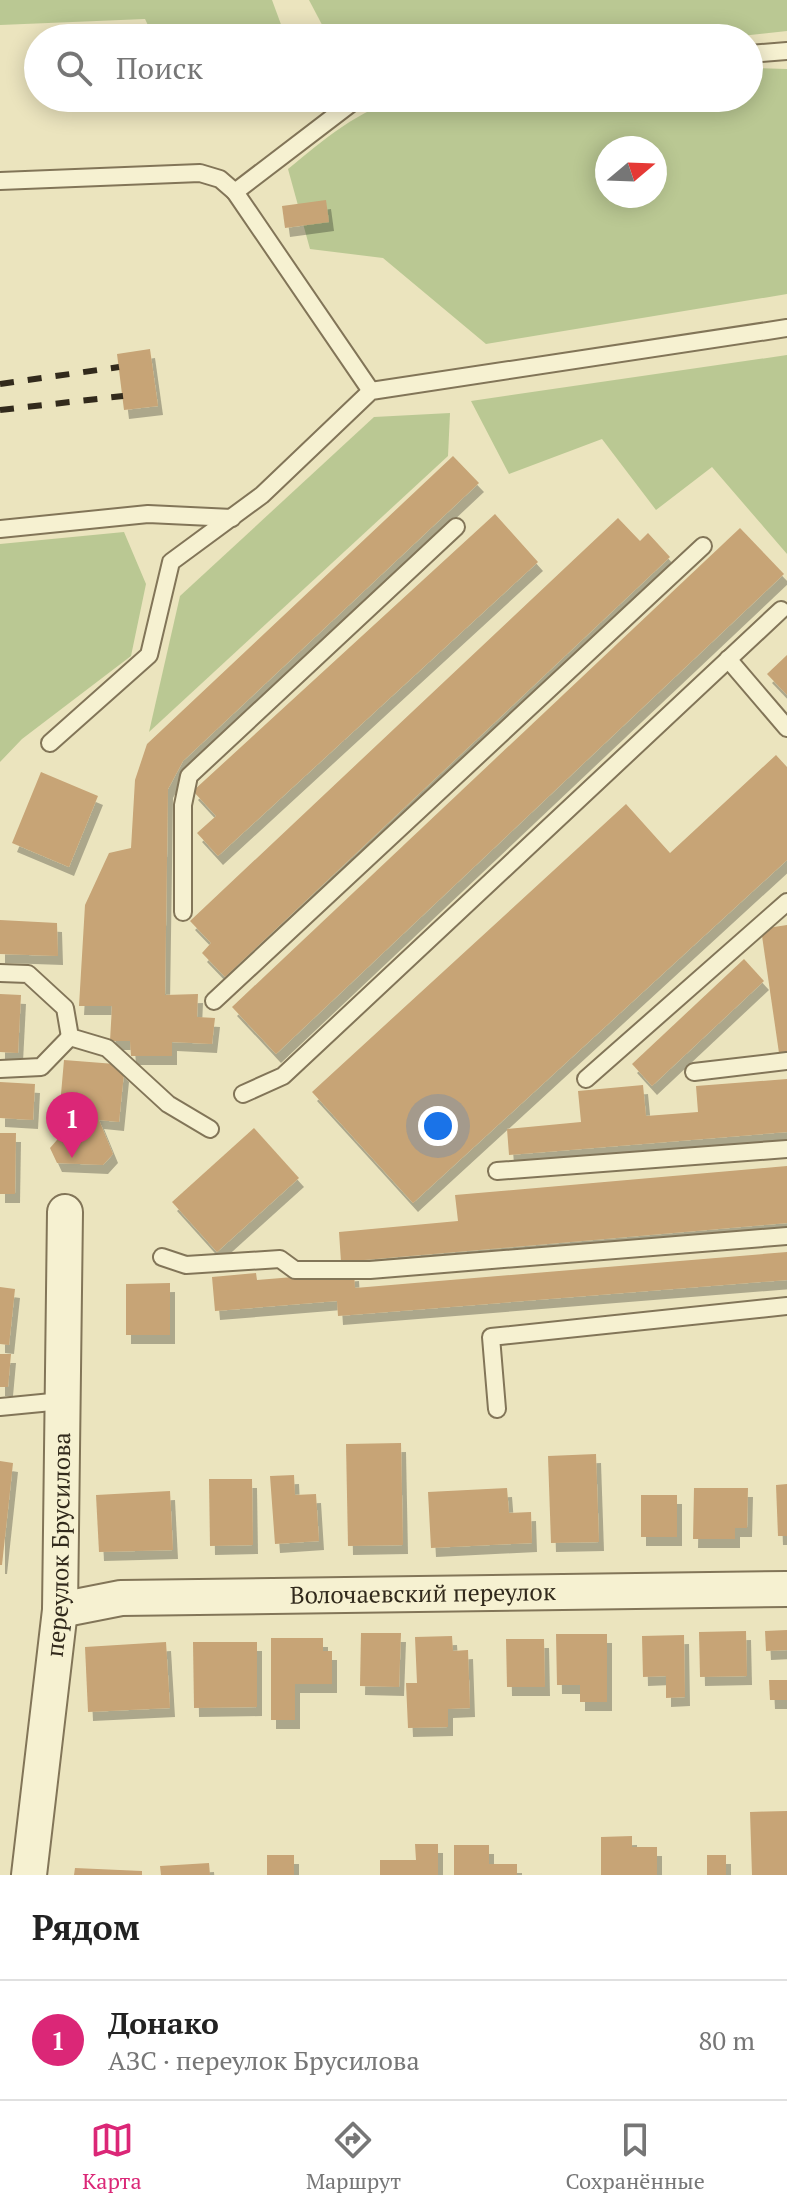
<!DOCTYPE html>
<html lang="ru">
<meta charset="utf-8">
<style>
:root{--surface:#fff;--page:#f6f6f6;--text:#222;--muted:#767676;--line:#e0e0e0;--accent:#db2777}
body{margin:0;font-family:"PT Serif",serif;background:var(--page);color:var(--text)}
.compass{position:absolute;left:595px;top:136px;width:72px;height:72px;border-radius:50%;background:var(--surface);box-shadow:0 4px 20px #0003;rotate:71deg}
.you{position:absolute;left:438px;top:1126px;width:28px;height:28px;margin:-20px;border:6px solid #fff;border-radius:50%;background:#1a73e8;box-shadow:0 0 0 12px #1a73e833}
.badge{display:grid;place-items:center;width:52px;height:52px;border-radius:50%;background:var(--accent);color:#fff;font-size:26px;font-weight:700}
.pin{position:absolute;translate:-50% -66px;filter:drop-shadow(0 2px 4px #0008)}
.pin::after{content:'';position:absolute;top:42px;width:28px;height:24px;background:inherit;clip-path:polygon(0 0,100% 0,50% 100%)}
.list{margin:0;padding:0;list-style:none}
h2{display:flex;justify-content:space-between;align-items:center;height:104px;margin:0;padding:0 32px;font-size:34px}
h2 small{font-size:26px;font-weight:400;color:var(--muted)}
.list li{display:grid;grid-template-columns:52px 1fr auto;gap:24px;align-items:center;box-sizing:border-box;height:120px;padding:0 32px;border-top:2px solid var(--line)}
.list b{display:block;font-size:30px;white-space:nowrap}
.list p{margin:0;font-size:26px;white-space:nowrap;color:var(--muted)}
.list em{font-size:26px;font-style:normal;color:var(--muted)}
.icon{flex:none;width:44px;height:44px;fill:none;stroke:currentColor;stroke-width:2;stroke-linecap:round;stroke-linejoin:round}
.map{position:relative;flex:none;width:787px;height:1875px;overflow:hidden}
.search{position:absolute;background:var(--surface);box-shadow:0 4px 20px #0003;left:24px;right:24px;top:24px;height:88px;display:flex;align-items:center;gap:20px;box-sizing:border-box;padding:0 28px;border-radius:44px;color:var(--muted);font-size:30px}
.sheet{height:224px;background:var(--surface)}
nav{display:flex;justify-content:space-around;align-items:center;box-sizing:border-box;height:112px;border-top:2px solid var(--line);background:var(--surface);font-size:22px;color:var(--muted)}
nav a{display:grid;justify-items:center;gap:4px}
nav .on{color:var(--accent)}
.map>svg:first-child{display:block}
.green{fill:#bac893;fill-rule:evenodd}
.building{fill:#c7a476;filter:url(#shadow)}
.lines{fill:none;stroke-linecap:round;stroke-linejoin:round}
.service-casing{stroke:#827558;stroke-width:20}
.minor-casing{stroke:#827558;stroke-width:38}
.service{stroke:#f6f1d1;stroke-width:16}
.minor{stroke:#f6f1d1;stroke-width:34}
.rail{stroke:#322a1c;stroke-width:6;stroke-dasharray:14 14;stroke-linecap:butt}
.labels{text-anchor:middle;stroke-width:6;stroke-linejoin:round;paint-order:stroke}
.street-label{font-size:24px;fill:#322a1c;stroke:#f3eecd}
</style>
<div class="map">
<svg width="787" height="1875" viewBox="0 0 787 1875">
<defs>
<filter id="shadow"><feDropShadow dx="5" dy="9" stdDeviation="0" flood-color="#0004"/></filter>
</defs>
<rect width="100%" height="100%" fill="#ebe4be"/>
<g class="green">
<polygon points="0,0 272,0 286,38 154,38 145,19 0,25"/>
<polygon points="309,0 787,0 787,31 723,38 329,38"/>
<path d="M 749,68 L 787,69 L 787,294 L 486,344 L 383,258 L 310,249 L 288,169 C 325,139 358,109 405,98 L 749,98 ZM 607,148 L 655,148 L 655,196 L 607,196 Z"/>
<polygon points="787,355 787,554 712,467 656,510 602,439 509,474 471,401"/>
<polygon points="450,413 448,456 149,732 180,596 374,417"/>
<polygon points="124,532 146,584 131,656 22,739 0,762 0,544"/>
</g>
<g class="building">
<polygon points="326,200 329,222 285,228 282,206"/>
<polygon points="150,349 158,406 124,410 117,354"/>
<polygon points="453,456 479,483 183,761 168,789 165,995 198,994 197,1017 215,1018 212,1044 172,1042 172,1056 131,1056 130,1041 110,1041 112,1006 79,1006 85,905 109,853 131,848 135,780 147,744"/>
<polygon points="495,514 538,562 218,856 197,833 216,816 193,791"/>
<polygon points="618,518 640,541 648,533 670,557 225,977 202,953 211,943 190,921"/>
<polygon points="740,528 784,574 276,1054 232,1007"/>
<polygon points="787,655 787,695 767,674"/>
<polygon points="776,755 787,767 787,860 413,1203 312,1092 626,804 670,853"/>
<polygon points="41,772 98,796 69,867 12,843"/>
<polygon points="0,920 57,923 58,956 0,954"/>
<polygon points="787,925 787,1052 779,1053 761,929"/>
<polygon points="744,959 764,981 652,1086 632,1064"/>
<polygon points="0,994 21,995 18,1053 0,1052"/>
<polygon points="64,1060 115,1064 124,1073 119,1122 99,1120 113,1154 103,1165 57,1163 50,1148 76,1118 59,1117"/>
<polygon points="787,1079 787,1132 509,1155 507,1129 581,1122 578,1091 643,1085 646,1116 698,1112 696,1086"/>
<polygon points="0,1082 35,1084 33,1120 0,1118"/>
<polygon points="254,1128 299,1178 217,1252 172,1202"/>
<polygon points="0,1133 16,1133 15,1194 0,1194"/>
<polygon points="787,1166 787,1223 341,1262 339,1232 458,1221 455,1195"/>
<polygon points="787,1252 787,1280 338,1316 337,1301 215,1311 212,1277 256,1273 257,1280 354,1272 355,1288"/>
<polygon points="170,1283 170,1335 126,1335 126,1284"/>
<polygon points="0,1287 15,1289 9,1345 0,1344"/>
<polygon points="0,1354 11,1354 8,1387 0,1387"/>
<polygon points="401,1443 403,1545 348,1546 346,1444"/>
<polygon points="596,1454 599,1542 551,1543 548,1456"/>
<polygon points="0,1461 13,1463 2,1565 0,1565"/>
<polygon points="294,1475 295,1495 316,1494 319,1541 275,1544 270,1476"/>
<polygon points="209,1479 252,1479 253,1545 210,1546"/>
<polygon points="787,1484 787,1536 778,1536 776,1485"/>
<polygon points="507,1488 509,1513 531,1512 532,1543 431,1548 428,1492"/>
<polygon points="694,1488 748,1488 747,1528 735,1528 735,1539 693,1539"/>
<polygon points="170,1491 173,1550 99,1552 96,1495"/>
<rect x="641" y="1495" width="36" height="42"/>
<polygon points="787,1630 787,1650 766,1651 765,1631"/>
<polygon points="746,1631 747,1676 700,1677 699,1632"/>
<polygon points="361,1633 401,1633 399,1687 360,1686"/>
<polygon points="556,1634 607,1634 607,1702 580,1702 580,1685 557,1685"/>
<polygon points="684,1635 685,1697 666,1698 666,1676 643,1677 642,1636"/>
<polygon points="452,1636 453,1651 468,1650 470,1708 448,1709 448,1727 408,1728 406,1683 417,1683 415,1637"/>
<polygon points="271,1638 323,1638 323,1651 332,1651 332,1684 295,1684 295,1720 271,1720"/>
<polygon points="506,1639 544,1639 545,1687 507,1687"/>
<polygon points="166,1642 170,1708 88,1712 85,1647"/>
<polygon points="193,1642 257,1642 257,1707 194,1708"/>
<polygon points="769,1680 787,1680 787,1700 770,1700"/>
<polygon points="787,1811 787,1875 752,1875 750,1812"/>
<polygon points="632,1836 632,1847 657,1847 657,1875 601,1875 601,1837"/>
<polygon points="415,1844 438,1844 438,1875 380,1875 380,1860 416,1860"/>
<polygon points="454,1845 489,1845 489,1864 517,1864 517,1875 454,1875"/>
<rect x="267" y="1855" width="27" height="20"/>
<rect x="707" y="1855" width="19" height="20"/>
<polygon points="209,1863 210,1875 161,1875 160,1866"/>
<polygon points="75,1868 142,1871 142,1875 74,1875"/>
</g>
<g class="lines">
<g class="service-casing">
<g id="service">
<polyline points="749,54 787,51"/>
<polyline points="0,181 200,173 220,179 235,192 358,98"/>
<polyline points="235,192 371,391"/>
<polyline points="0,529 148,514 232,518"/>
<polyline points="728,659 787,728"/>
<polyline points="50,743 149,655 171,562 262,495 371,391 787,328"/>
<polyline points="183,912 183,805 189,776 456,527"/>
<polyline points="0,973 28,974 65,1008 70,1037 107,1048 168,1104 210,1129"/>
<polyline points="214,1001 703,546"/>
<polyline points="0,1069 41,1067 70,1037"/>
<polyline points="694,1072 787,1061"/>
<polyline points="586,1079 787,902"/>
<polyline points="243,1094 283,1076 781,610"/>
<polyline points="497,1171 787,1149"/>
<polyline points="162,1257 186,1265 280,1259 295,1270 370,1270 787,1236"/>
<polyline points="0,1407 62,1401"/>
<polyline points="497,1409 491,1337 787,1306"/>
</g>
</g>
<g class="minor-casing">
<g id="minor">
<path id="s1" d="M 60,1610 L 121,1598 L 787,1589"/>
<path id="s2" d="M 29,1875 L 60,1610 L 65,1212"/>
</g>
</g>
<use href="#service" class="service"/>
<use href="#minor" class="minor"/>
<g class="rail">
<polyline points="0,384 119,367"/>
<polyline points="0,410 123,396"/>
</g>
</g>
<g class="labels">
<g class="street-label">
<text dy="8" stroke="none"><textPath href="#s2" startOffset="332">переулок Брусилова</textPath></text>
<text dy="8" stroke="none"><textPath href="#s1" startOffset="364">Волочаевский переулок</textPath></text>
</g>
</g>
</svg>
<svg class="compass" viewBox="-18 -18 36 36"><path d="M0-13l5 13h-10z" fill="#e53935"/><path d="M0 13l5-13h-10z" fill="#767676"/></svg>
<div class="you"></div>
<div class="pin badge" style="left:72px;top:1158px">1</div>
<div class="search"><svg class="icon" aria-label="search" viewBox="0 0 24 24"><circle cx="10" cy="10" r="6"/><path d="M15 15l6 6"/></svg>Поиск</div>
</div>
<section class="sheet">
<h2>Рядом<small></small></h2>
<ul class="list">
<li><span class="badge">1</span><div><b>Донако</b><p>АЗС · переулок Брусилова</p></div><em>80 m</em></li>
</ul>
</section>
<nav>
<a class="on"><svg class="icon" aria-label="map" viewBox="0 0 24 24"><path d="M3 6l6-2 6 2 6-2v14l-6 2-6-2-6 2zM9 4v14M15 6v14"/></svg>Карта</a>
<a><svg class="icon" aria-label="directions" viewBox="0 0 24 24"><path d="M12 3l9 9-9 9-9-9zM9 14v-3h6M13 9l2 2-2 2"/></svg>Маршрут</a>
<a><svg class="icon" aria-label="saved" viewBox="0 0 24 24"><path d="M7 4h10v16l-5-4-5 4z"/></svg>Сохранённые</a>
</nav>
